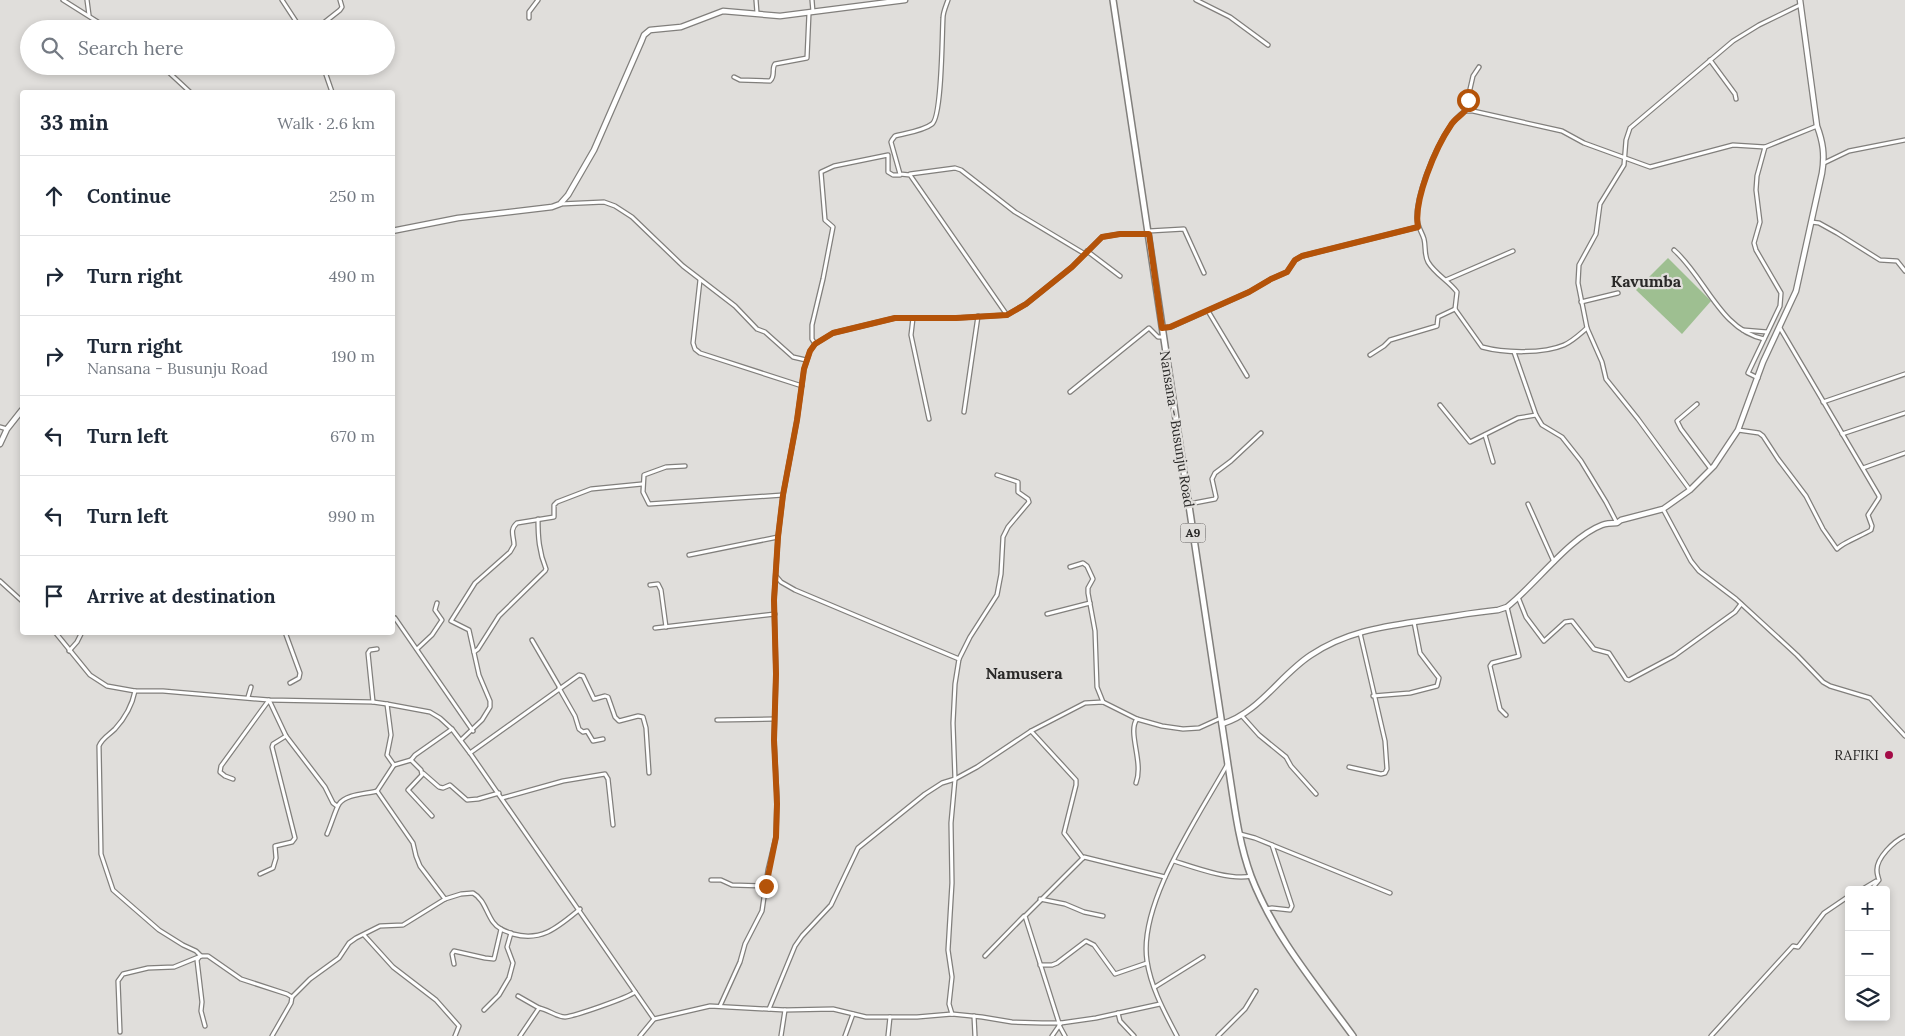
<!DOCTYPE html>
<meta charset="utf-8">
<style>
:root{--surface:#fff;--page:#f6f6f7;--text:#1f2937;--muted:#747a83;--line:#e0e1e3}
body{margin:0;font-family:Lora,serif;background:var(--page);color:var(--text)}
.controls{position:absolute;right:15px;bottom:15px;display:grid;overflow:hidden;border-radius:5px;box-shadow:0 2px 8px #0003}
.controls button{width:45px;height:45px;display:grid;place-items:center;padding:0;border:0;border-bottom:1px solid var(--line);background:var(--surface);color:var(--text);font:25px sans-serif}
.stop{position:absolute;width:15px;height:15px;margin:-11px;border:4px solid #b45309;border-radius:50%;background:#fff}
.stop.end{background:#b45309;border-color:#fff;box-shadow:0 1px 5px #0008}
.list{margin:0;padding:0;list-style:none}
h2{display:flex;justify-content:space-between;align-items:center;height:65px;margin:0;padding:0 20px;font-size:21px}
h2 small{font-size:16px;font-weight:400;color:var(--muted)}
.list li{display:grid;grid-template-columns:32px 1fr auto;gap:15px;align-items:center;box-sizing:border-box;height:80px;padding:0 20px;border-top:1px solid var(--line)}
.list b{display:block;font-size:19px;white-space:nowrap}
.list p{margin:0;font-size:16px;white-space:nowrap;color:var(--muted)}
.list em{font-size:16px;font-style:normal;color:var(--muted)}
.icon{flex:none;width:28px;height:28px;fill:none;stroke:currentColor;stroke-width:2;stroke-linecap:round;stroke-linejoin:round}
.map{position:relative;flex:none;width:1905px;height:1036px;overflow:hidden}
.search{position:absolute;background:var(--surface);box-shadow:0 2px 8px #0003;left:20px;top:20px;width:375px;height:55px;display:flex;align-items:center;gap:12px;box-sizing:border-box;padding:0 18px;border-radius:28px;color:var(--muted);font-size:19px}
.panel{position:absolute;background:var(--surface);box-shadow:0 2px 8px #0003;left:20px;top:90px;width:375px;height:545px;border-radius:5px}
.map>svg:first-child{display:block}
.green{fill:#9ebf91}
.lines{fill:none;stroke-linecap:round;stroke-linejoin:round}
.minor-casing{stroke:#817f7c;stroke-width:5.5}
.tertiary-casing{stroke:#817f7c;stroke-width:7}
.primary-casing{stroke:#817f7c;stroke-width:8}
.minor{stroke:#fff;stroke-width:3}
.tertiary{stroke:#fff;stroke-width:4.5}
.primary{stroke:#fff;stroke-width:5}
.route{stroke:#b45309;stroke-width:6}
.poi-dot{fill:#a40c47;stroke:#e0dedb;stroke-width:2}
.labels{text-anchor:middle;stroke-width:4.5;stroke-linejoin:round;paint-order:stroke}
.shield{fill:#e0dedb;stroke:#615f5e;stroke-width:1}
.shield-label{font-size:12px;font-weight:bold;fill:#2a2928}
.street-label{font-size:14px;fill:#2a2928;stroke:#e0dedb}
.poi-label{font-size:14px;fill:#2a2928;stroke:#e0dedb;text-anchor:end}
.quarter-label{font-size:16px;font-weight:bold;fill:#2a2928;stroke:#e0dedb}
</style>
<div class="map">
<svg width="1905" height="1036" viewBox="0 0 1905 1036">
<rect width="100%" height="100%" fill="#e0dedb"/>
<polygon class="green" points="1668,258 1711,301 1682,334 1636,290"/>
<g class="lines">
<g class="minor-casing">
<g id="minor">
<polyline points="63,0 109,29"/>
<polyline points="87,0 89,15"/>
<polyline points="282,0 301,29"/>
<polyline points="756,0 757,13"/>
<polyline points="812,0 813,12"/>
<path d="M 948,0 C 946,6 943,12 943,18 C 942,34 942,117 932,124 C 923,131 906,133 895,136 L 892,140 L 891,142 L 900,174 L 910,175 L 1007,315"/>
<polyline points="1196,0 1230,17 1268,45"/>
<path d="M 1800,5 L 1759,25 L 1733,41 L 1630,128 L 1626,140 L 1624,165 L 1600,204 L 1596,234 L 1579,265 L 1578,283 L 1587,328 C 1580,334 1573,341 1564,345 C 1543,354 1504,353 1482,347 L 1455,309 L 1457,292 C 1449,281 1435,274 1428,262 C 1424,255 1426,247 1424,239 C 1422,232 1417,226 1417,218 C 1416,192 1442,126 1465,111 L 1473,111 L 1562,131 L 1584,143 L 1650,167 L 1733,145 L 1765,147 L 1817,126"/>
<polyline points="529,18 529,12 538,0"/>
<polyline points="316,29 340,10 342,7 340,0"/>
<polyline points="1710,60 1735,94 1736,99"/>
<polyline points="162,66 190,92"/>
<polyline points="323,66 332,92"/>
<path d="M 734,77 L 740,80 L 770,81 C 776,76 771,69 775,64 L 807,58 L 809,13"/>
<polyline points="1465,111 1473,76 1479,67"/>
<polyline points="1824,163 1849,151 1905,140"/>
<polyline points="910,174 955,168 961,170 1015,212 1085,254"/>
<polyline points="560,204 604,202 615,206 632,217 683,266 735,306 757,329 765,332 793,357 806,360"/>
<polyline points="1811,222 1819,223 1837,233 1880,260 1897,261 1905,271"/>
<polyline points="1149,231 1184,229 1204,273"/>
<path d="M 1674,250 C 1705,277 1720,330 1764,339"/>
<polyline points="1087,251 1120,276"/>
<polyline points="700,280 693,343 695,349 700,353 802,386"/>
<polyline points="1446,280 1513,251"/>
<polyline points="1581,302 1618,293"/>
<polyline points="1208,311 1247,376"/>
<polyline points="913,318 911,335 929,419"/>
<polyline points="1162,328 1171,327 1249,292 1271,279 1287,272 1295,260 1302,256 1418,227"/>
<polyline points="1587,328 1602,362 1606,379 1638,419 1690,490"/>
<polyline points="1743,330 1767,332"/>
<polyline points="815,344 812,339 812,325 823,279 833,227 825,220 821,172 834,166 888,155 888,172 893,175 900,175"/>
<polyline points="1514,352 1536,415 1542,425 1562,437 1581,461 1606,502 1617,523"/>
<polyline points="1370,355 1384,346 1390,340 1437,326 1438,317 1455,309"/>
<polyline points="1758,378 1748,373 1780,306 1781,293 1756,250 1754,243 1760,222 1756,190 1757,176 1765,147"/>
<polyline points="1070,392 1149,328 1158,337 1163,337"/>
<polyline points="1823,402 1905,374"/>
<polyline points="1697,404 1677,421 1681,429 1711,469"/>
<polyline points="1440,405 1470,442 1518,418 1536,415"/>
<polyline points="964,412 978,316"/>
<polyline points="0,427 7,429"/>
<path d="M 1738,430 L 1759,433 L 1763,436 L 1778,459 L 1806,496 L 1823,529 L 1837,549 C 1842,543 1861,536 1871,530 L 1872,526 L 1868,515 L 1879,498 L 1879,496 L 1780,328"/>
<polyline points="1842,434 1905,413"/>
<polyline points="1485,435 1493,462"/>
<polyline points="685,466 666,467 644,475 643,492 649,504 783,495"/>
<polyline points="1863,468 1905,453"/>
<polyline points="1189,504 1215,499 1216,497 1212,479 1215,473 1231,461 1261,433"/>
<polyline points="1528,504 1554,562"/>
<polyline points="1663,509 1691,561 1699,571 1736,599 1797,655 1823,682 1830,686 1870,698 1905,736"/>
<polyline points="689,555 778,537"/>
<polyline points="1070,567 1083,563 1087,566 1093,579 1088,588 1088,593 1095,631 1097,687 1103,702"/>
<polyline points="776,576 781,582 795,590 959,659 955,684 953,723 955,779 951,823 952,883 948,950 952,977 949,1004 952,1014"/>
<polyline points="0,581 22,601"/>
<polyline points="650,585 658,584 661,590 666,627"/>
<polyline points="1518,597 1526,617 1544,641 1565,622 1572,621 1594,649 1609,653 1626,679 1629,680 1674,656 1735,612 1741,604"/>
<polyline points="1047,614 1090,603"/>
<polyline points="395,618 473,731"/>
<polyline points="655,628 775,614"/>
<polyline points="55,632 90,675 107,686 135,691 163,691 269,700 373,702 387,704 430,712 440,718 452,729 470,753 654,1019"/>
<polyline points="285,632 300,673 299,678 290,683"/>
<polyline points="532,640 560,688"/>
<polyline points="417,649 432,635 442,620 435,610 437,603"/>
<polyline points="69,651 77,642 82,632"/>
<path d="M 474,652 L 478,649 L 499,616 L 545,571 L 546,569 C 539,552 538,537 538,519"/>
<polyline points="959,659 970,637 997,595 1001,574 1003,537 1008,527 1029,502 1028,499 1018,492 1018,482 997,475"/>
<polyline points="559,688 575,716 579,729 583,732 587,731 593,741 603,739"/>
<path d="M 135,691 C 132,706 125,718 115,729 C 109,735 102,738 99,746 L 101,854 L 113,890 L 159,930 L 183,945 L 196,951 L 201,956 L 208,956 L 241,979 L 287,994 L 292,997 L 291,1003 L 272,1036"/>
<polyline points="1373,696 1410,693 1437,686 1439,678 1420,653 1414,622"/>
<polyline points="248,697 251,687"/>
<polyline points="373,702 368,653 370,650 377,649"/>
<polyline points="387,704 391,735 387,755 394,765 377,791 413,843 416,856 420,866 445,899"/>
<polyline points="1506,715 1500,709 1490,666 1492,663 1519,656 1507,607"/>
<polyline points="1242,716 1259,735 1286,757 1291,766 1316,794"/>
<polyline points="717,720 774,719"/>
<polyline points="1031,731 1076,780 1076,785 1064,833 1083,858"/>
<path d="M 461,740 L 482,720 L 490,707 L 490,701 L 479,675 L 469,630 L 451,621 L 475,583 L 510,552 L 514,545 C 514,536 509,530 517,523 L 554,517 L 554,505 L 557,502 L 591,489 L 642,484"/>
<polyline points="470,753 579,675 583,676 594,699 605,696 608,697 615,717 619,721 638,716 643,717 646,728 649,773"/>
<polyline points="411,760 415,755 452,729"/>
<polyline points="394,765 411,760 421,770 422,775 408,790 432,816"/>
<polyline points="1349,767 1381,774 1385,773 1387,769 1385,741 1360,633"/>
<polyline points="423,773 439,787 443,788 450,785 467,800 478,799 499,793"/>
<polyline points="233,779 225,776 220,772 221,766 269,700 286,736 325,787 333,803 337,806"/>
<path d="M 1136,783 C 1144,762 1127,732 1137,719"/>
<polyline points="502,798 563,781 605,774 608,779 613,825"/>
<path d="M 327,834 C 330,828 336,808 339,804 C 346,794 366,794 377,791"/>
<polyline points="1240,834 1255,838 1390,893"/>
<path d="M 1174,861 C 1193,867 1231,881 1251,876"/>
<polyline points="260,874 273,868 276,858 275,846 292,842 295,838 272,747 273,744 286,736"/>
<polyline points="711,880 721,880 732,885 765,886"/>
<polyline points="1861,890 1876,881"/>
<path d="M 1873,890 L 1874,886 L 1879,880 C 1878,877 1877,874 1877,871 C 1876,858 1894,841 1905,836"/>
<polyline points="1040,899 1065,904 1084,912 1103,916"/>
<polyline points="1266,909 1272,908 1290,910 1292,906 1272,845"/>
<polyline points="364,935 393,967 436,1000 459,1026 455,1036"/>
<polyline points="200,956 197,960 202,1002 201,1011 205,1026"/>
<polyline points="985,956 1024,916"/>
<polyline points="454,964 452,954 454,951 485,958 494,959 501,929"/>
<polyline points="1040,965 1052,965 1057,963 1086,941 1094,945 1115,974 1147,963"/>
<polyline points="1155,987 1203,957"/>
<polyline points="518,996 539,1008"/>
<path d="M 292,997 L 310,979 L 339,958 L 349,943 L 356,938 L 380,926 L 403,925 L 445,899 L 461,894 L 473,893 C 484,899 486,912 493,922 C 498,929 505,931 513,934 C 542,942 558,927 580,909"/>
<polyline points="720,1006 740,962 745,944 762,911 768,870 776,837 777,797 774,740 776,674 774,600 778,537 783,495 797,420 804,369 810,351 815,344 833,333 895,318 956,318 1007,315 1026,304 1072,267 1102,237 1120,234 1148,234"/>
<polyline points="769,1009 795,946 802,936 831,905 858,848 925,794 942,783 955,779 977,767 1031,731 1085,703 1103,702 1137,719 1162,726 1183,729 1199,728 1221,718"/>
<polyline points="484,1010 499,995 509,978 513,963 507,947 511,933"/>
<polyline points="1118,1013 1120,1021 1134,1036"/>
<polyline points="974,1016 975,1036"/>
<polyline points="1059,1023 1025,916 1084,857 1165,877"/>
<polyline points="1059,1025 1065,1036"/>
<polyline points="120,1032 118,981 123,974 148,968 174,967 201,956"/>
<path d="M 520,1036 L 539,1008 C 547,1009 557,1017 565,1017 C 575,1016 627,998 635,992"/>
<polyline points="640,1036 654,1019 710,1006 785,1010 833,1009 866,1017 917,1017 952,1014 982,1017 1012,1022 1042,1023 1061,1023 1096,1018 1160,1004"/>
<polyline points="781,1036 785,1010"/>
<polyline points="845,1036 853,1014"/>
<polyline points="888,1036 890,1017"/>
<polyline points="1052,1036 1061,1023"/>
<path d="M 1177,1036 C 1165,1013 1151,988 1147,961 C 1138,903 1199,816 1227,765"/>
<polyline points="1218,1036 1245,1009 1256,991"/>
<polyline points="1711,1036 1793,946 1798,947 1824,913 1849,896"/>
</g>
</g>
<g class="tertiary-casing">
<g id="tertiary">
<polyline points="392,231 458,218 552,207 560,204 568,195 594,150 642,40 644,35 650,30 681,27 723,11 780,16 905,0"/>
<polyline points="0,444 7,429 22,410"/>
<path d="M 1222,724 C 1259,713 1280,675 1311,655 C 1350,629 1390,626 1434,619 C 1455,616 1476,612 1498,610 L 1507,607 C 1535,585 1570,537 1602,525 C 1607,523 1612,523 1617,523 L 1621,520 L 1663,509 L 1690,490 L 1714,466 L 1738,430 L 1763,362 L 1796,291 L 1822,173 C 1825,155 1823,142 1817,126 L 1800,0"/>
</g>
</g>
<g class="primary-casing">
<path id="primary" d="M 1113,0 L 1228,765 C 1234,802 1238,841 1251,876 C 1274,936 1316,985 1353,1036"/>
</g>
<use href="#minor" class="minor"/>
<use href="#tertiary" class="tertiary"/>
<use href="#primary" class="primary"/>
</g>
<g class="lines">
<path class="route" d="M 766,886 L 776,837 L 777,804 L 774,740 L 776,674 L 774,600 L 778,537 L 783,495 L 797,420 L 804,369 L 810,351 L 815,344 L 833,333 L 895,318 L 956,318 L 1007,315 L 1026,304 L 1072,267 L 1102,237 L 1120,234 L 1149,234 L 1162,328 L 1170,327 L 1249,292 L 1271,279 L 1287,272 L 1295,260 L 1302,256 L 1418,227 C 1413,200 1436,147 1451,125 C 1454,119 1461,116 1465,111 C 1466,109 1467,103 1468,100"/>
</g>
<circle class="poi-dot" cx="1889" cy="755" r="5"/>
<g class="labels">
<rect class="shield" x="1180.5" y="523.5" width="25" height="19" rx="4"/>
<g class="shield-label">
<text x="1193" y="537">A9</text>
</g>
<g class="street-label">
<text transform="translate(1177 429) rotate(81)" y="5">Nansana - Busunju Road</text>
</g>
<g class="poi-label">
<text x="1879" y="760">RAFIKI</text>
</g>
<g class="quarter-label">
<text x="1646" y="287">Kavumba</text>
<text x="1024" y="679">Namusera</text>
</g>
</g>
</svg>
<div class="controls">
<button>+</button>
<button>−</button>
<button><svg class="icon" aria-label="layers" viewBox="0 0 24 24"><path d="M12 4l9 5-9 5-9-5zM3 14l9 5 9-5"/></svg></button>
</div>
<div class="stop" style="left:1468px;top:100px"></div>
<div class="stop end" style="left:766px;top:886px"></div>
<div class="search"><svg class="icon" aria-label="search" viewBox="0 0 24 24"><circle cx="10" cy="10" r="6"/><path d="M15 15l6 6"/></svg>Search here</div>
<section class="panel">
<h2>33 min<small>Walk · 2.6 km</small></h2>
<ul class="list">
<li><svg class="icon" aria-label="ahead" viewBox="0 0 24 24"><path d="M12 20V5M6 11l6-6 6 6"/></svg><div><b>Continue</b></div><em>250 m</em></li>
<li><svg class="icon" aria-label="right" viewBox="0 0 24 24"><path d="M7 20v-9h11M14 6l5 5-5 5"/></svg><div><b>Turn right</b></div><em>490 m</em></li>
<li><svg class="icon" aria-label="right" viewBox="0 0 24 24"><path d="M7 20v-9h11M14 6l5 5-5 5"/></svg><div><b>Turn right</b><p>Nansana - Busunju Road</p></div><em>190 m</em></li>
<li><svg class="icon" aria-label="left" viewBox="0 0 24 24"><path d="M17 20v-9H6M10 6l-5 5 5 5"/></svg><div><b>Turn left</b></div><em>670 m</em></li>
<li><svg class="icon" aria-label="left" viewBox="0 0 24 24"><path d="M17 20v-9H6M10 6l-5 5 5 5"/></svg><div><b>Turn left</b></div><em>990 m</em></li>
<li><svg class="icon" aria-label="arrive" viewBox="0 0 24 24"><path d="M6 21V4h12l-3 4 3 4H6"/></svg><div><b>Arrive at destination</b></div></li>
</ul>
</section>
</div>
